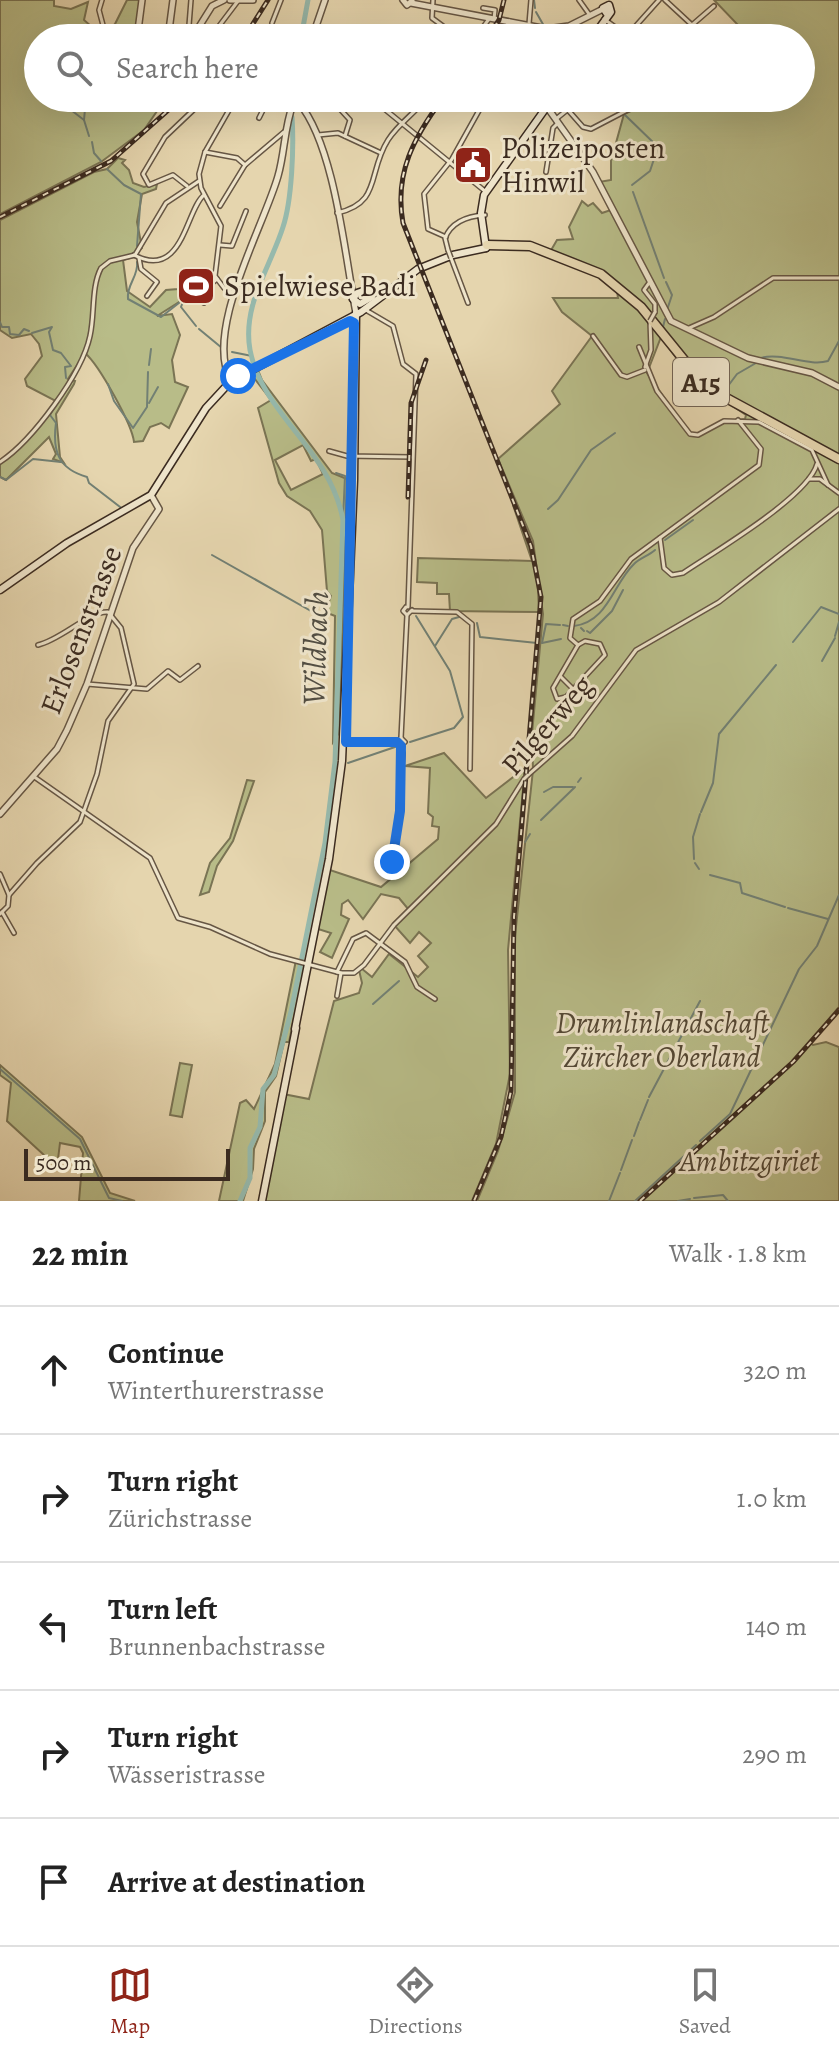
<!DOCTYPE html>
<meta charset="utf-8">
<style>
:root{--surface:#fff;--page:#f2f2f2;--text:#222;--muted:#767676;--line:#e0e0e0;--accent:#8f2418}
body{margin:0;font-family:Alegreya,serif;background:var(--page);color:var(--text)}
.scale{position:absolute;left:24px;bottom:20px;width:206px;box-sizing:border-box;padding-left:8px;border:4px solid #3b2b20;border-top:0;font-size:22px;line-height:28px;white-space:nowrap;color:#3b2b20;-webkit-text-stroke:6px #eee4ca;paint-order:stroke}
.stop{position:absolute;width:24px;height:24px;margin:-18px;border:6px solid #1a73e8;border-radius:50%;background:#fff}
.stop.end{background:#1a73e8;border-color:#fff;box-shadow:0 2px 8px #0008}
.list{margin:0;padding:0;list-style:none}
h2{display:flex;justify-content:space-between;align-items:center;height:104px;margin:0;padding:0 32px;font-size:34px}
h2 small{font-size:26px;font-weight:400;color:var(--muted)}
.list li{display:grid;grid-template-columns:52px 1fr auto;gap:24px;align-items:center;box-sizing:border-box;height:128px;padding:0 32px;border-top:2px solid var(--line)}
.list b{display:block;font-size:30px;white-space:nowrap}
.list p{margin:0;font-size:26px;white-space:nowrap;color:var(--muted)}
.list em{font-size:26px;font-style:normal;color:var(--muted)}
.icon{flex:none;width:44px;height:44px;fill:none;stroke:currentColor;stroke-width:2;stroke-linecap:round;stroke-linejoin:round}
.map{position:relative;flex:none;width:839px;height:1201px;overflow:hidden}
.search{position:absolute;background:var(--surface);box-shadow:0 8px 32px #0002;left:24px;right:24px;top:24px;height:88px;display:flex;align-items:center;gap:20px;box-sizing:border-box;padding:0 28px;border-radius:44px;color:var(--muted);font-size:30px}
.sheet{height:744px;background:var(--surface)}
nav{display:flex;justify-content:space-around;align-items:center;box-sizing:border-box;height:112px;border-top:2px solid var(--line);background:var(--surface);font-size:22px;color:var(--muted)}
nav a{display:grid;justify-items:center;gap:4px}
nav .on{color:var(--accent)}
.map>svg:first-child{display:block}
.green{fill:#b8bc88;stroke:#7a7454;stroke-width:2;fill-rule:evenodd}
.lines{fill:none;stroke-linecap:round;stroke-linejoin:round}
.stream{stroke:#728074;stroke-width:2}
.river{stroke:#96b9ac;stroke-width:5}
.minor-casing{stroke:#665644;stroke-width:6}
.tertiary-casing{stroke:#665644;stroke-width:8}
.secondary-casing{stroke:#3b2b20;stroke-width:9}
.trunk-casing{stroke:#3b2b20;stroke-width:11}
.minor{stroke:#eee4ca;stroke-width:3}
.tertiary{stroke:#eee4ca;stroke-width:5}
.secondary{stroke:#eee4ca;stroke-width:6}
.trunk{stroke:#e5d5ae;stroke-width:8}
.rail-casing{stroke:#3b2b20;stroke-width:5}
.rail{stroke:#eee4ca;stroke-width:2;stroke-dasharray:6;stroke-linecap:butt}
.minor-bridge-casing{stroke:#665644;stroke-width:6;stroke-linecap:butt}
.minor-bridge{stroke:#eee4ca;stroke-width:3}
.route{stroke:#1a73e8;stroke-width:10}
.labels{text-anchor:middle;stroke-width:6;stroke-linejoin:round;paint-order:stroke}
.shield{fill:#eee4ca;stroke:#716253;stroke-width:2}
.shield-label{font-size:28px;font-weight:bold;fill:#3b2b20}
.poi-label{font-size:30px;fill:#3b2b20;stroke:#eee4ca;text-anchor:start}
.street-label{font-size:30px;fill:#3b2b20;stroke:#eee4ca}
.park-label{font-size:30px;font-style:italic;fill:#544835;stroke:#eee4ca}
.water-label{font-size:32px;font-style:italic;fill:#524e43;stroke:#eee4ca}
</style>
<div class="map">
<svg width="839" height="1201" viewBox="0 0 839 1201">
<rect width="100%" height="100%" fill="#e5d5ae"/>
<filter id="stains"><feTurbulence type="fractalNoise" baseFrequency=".0025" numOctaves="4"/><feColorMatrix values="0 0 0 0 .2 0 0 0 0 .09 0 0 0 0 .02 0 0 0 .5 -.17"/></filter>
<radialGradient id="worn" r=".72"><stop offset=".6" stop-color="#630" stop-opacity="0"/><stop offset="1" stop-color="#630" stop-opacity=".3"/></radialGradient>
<g class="green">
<polygon points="0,0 54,0 54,6 71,9 88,2 84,20 101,35 115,24 127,0 142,0 137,38 38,38 38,98 166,98 144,130 101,162 0,214"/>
<path d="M 714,0 L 839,0 L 839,1007 L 809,1042 L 813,1045 L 826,1042 L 839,1047 L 839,1201 L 477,1201 L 498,1151 L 515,1092 L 515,936 L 533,770 L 532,734 L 543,614 L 533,541 L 498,459 L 560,404 L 552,391 L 592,336 L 562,312 L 553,298 L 618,298 L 616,284 L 550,252 L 557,240 L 573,239 L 569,227 L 582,201 L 588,206 L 593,203 L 602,213 L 611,210 L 599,182 L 611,180 L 611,161 L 624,114 L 640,107 L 640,99 L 644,98 L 801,98 L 801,38 L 739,38 L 740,27 ZM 661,337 L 691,378 L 746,415 L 745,419 L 721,422 L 698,435 L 690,434 L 647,373 Z"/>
<path d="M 118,158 L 125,160 L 122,163 L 129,170 L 133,183 L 144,187 L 157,184 L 156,189 L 142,194 L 137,222 L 142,248 L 133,257 L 123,260 L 127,291 L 150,307 L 166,290 L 178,289 L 181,280 L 187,281 L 189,276 L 207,282 L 203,294 L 185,289 L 199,295 L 191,301 L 187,297 L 157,316 L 172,314 L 180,335 L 172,360 L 175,382 L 188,387 L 169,428 L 161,423 L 150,427 L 143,441 L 134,442 C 132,424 99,365 85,353 L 68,379 L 75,381 L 74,384 L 56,414 L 60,457 L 64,463 L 53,459 L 56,454 L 49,437 L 6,480 L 0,477 L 0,462 L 36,431 L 56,401 L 27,386 L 25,379 L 42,356 L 39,344 L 31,334 L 12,338 L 0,330 L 0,220 L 94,172 L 107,169 Z"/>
<path d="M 256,365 L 262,380 L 332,473 L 347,479 L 339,733 L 333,742 L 335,616 L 325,612 L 331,596 L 327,591 L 322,530 L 310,511 L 287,496 L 279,483 L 258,408 L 271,400 L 248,370 ZM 303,445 L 311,461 L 316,459 L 323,474 L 291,490 L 275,460 Z"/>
<polygon points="513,505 537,570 539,612 450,611 449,594 437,594 437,583 417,582 418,558 532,561"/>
<polygon points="444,753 486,798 525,768 508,950 510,1074 496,1144 472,1201 262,1201 283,1094 309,1099 334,1001 359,993 362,983 359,970 361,968 372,977 389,954 418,977 428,967 418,956 431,943 419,932 410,943 394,925 409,910 399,898 381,894 363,919 348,900 342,904 341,915 349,919 332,958 320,952 331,933 315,928 327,869 381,887 438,839 439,827 432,826 433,817 428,813 430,768 405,766"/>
<polygon points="247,780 254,781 233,841 217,866 209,892 200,895 210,863 230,838"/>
<polygon points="296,960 306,961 289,1042 284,1042 276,1076 265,1092 265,1121 254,1149 253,1169 243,1201 219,1201 240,1103 246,1100 254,1109 275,1064"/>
<polygon points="180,1063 192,1065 182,1117 170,1115"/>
<polygon points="0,1065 82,1137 110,1193 135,1201 79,1201 83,1153 80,1147 60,1143 57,1167 7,1121 11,1083 0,1075"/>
</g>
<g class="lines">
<g class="stream">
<polyline points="534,0 535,8"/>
<polyline points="536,12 544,26"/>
<polyline points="550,36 554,38"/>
<polyline points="609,98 622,111"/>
<polyline points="71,110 84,120 89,136"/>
<polyline points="625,115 658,147 650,171 632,185"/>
<polyline points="84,120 86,98"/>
<polyline points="92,142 94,153 101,161"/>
<polyline points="107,169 124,185 141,194 137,246"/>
<polyline points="633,192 664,278"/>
<path d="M 137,262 C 139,276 126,285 128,299 L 161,317 L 184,299 L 181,307 L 196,326"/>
<polyline points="666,282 672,295 667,310"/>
<polyline points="665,319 663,327 666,332"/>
<polyline points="0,322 2,327 9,327 10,334 19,335 24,329 29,331"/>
<polyline points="199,329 222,348"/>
<polyline points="32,333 52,327 49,332 53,350 61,353 71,366 65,367 66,378"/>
<polyline points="232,352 252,356"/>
<path d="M 760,358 C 783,352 808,367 828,361 L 839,341"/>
<polyline points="690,362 713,381 728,386 737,374 756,363"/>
<polyline points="149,365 151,349"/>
<polyline points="108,384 114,401 133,428 147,407 148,372"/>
<polyline points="149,403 158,387"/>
<path d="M 54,408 L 50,415 L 56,423 C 52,452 59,469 87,477 L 89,483 L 124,510"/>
<polyline points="336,473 345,476 343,520"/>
<polyline points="0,477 6,480 33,459 61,462"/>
<polyline points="548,509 558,500 591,450 615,433"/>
<polyline points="665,540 693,520"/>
<polyline points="212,555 318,615"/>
<polyline points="477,623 480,637 537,643"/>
<polyline points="563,625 568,626"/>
<path d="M 574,626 C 608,622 613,584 634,564 C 640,558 648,556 655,550"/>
<polyline points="581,628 584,631"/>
<polyline points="587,631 590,633 612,611 623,590"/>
<polyline points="835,636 839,622"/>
<polyline points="793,642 821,607 839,614"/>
<polyline points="542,643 546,624 560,625"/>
<polyline points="542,643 561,639"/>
<polyline points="435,646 452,619 459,617"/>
<polyline points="822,661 835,638"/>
<polyline points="410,742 454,728 463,717 450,671 416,616"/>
<polyline points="348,763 395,747"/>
<polyline points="578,782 581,778"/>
<polyline points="544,792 553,787 573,787"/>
<polyline points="701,812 713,783 719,734 776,665"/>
<polyline points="541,820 575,787"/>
<polyline points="525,842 530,834"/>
<polyline points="694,859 693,837 700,814"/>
<polyline points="695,863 699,869"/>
<polyline points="710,875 740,883 742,893 785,907"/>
<polyline points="788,908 828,919"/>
<polyline points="373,1004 399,981"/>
<polyline points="0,1069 80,1139 109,1198 122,1201"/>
<polyline points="649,1097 700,1001"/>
<polyline points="640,1120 648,1100"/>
<polyline points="634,1136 639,1122"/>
<polyline points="700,1141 730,1114 799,969 817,946 839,895"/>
<polyline points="621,1170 632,1140"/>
<polyline points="694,1198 723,1195 728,1201"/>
<polyline points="609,1201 620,1173"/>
<polyline points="635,1201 696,1145"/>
<polyline points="678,1201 690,1199"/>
</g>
<g class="river">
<polyline points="301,38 308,0"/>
<path d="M 240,1201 L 250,1178 L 250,1148 L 260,1127 L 263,1089 L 274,1075 L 291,1012 L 325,843 L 335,762 L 343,520 C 330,449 262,414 250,350 C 242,305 270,268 283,227 C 292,200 294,146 292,117"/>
</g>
<g class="minor-casing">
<g id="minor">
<polyline points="102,0 99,10 104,29"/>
<polyline points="433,0 432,18 459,38"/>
<polyline points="579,0 589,14"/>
<polyline points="665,0 692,25 682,38"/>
<polyline points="483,8 495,10 494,19"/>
<polyline points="604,19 630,38"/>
<polyline points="272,23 281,0"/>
<polyline points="529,24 531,0"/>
<polyline points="692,25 714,6"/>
<polyline points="188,38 191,0"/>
<polyline points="210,38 238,1"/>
<polyline points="354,38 354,34 359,37"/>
<polyline points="475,38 489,19"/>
<polyline points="534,38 535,27"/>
<polyline points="625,38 659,0"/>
<polyline points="713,38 723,28"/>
<polyline points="371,98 486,192"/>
<polyline points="340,109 350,120 345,136"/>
<polyline points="568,110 583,127 591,129 639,104"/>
<polyline points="259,118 269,98"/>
<polyline points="556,119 582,98"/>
<polyline points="318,135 338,133 381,153"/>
<polyline points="205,152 237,158 245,165"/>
<polyline points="546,172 553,128 558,123"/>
<polyline points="187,186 173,175 149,185 143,174 165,137 206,98"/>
<polyline points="220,206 245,165 284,132"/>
<path d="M 337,213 C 382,203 367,173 388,140 C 398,124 415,113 427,98"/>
<polyline points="446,237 428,229 424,194 452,159 486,98"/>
<polyline points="220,245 232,246 246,211"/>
<path d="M 448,250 L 445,238 C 452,221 468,216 485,215"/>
<path d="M 134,255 C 183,281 186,209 204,195"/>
<polyline points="139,258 141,269 157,282 147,296"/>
<polyline points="451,258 468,303"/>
<polyline points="649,283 644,290 655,304 655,312"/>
<polyline points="234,293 224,288 215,276 221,226 201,188 199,174 205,152 236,98"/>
<polyline points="204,303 211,284 217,279"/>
<polyline points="364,309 393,326 403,364 416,374 408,607"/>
<polyline points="689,328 714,317 773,278 839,278"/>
<polyline points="593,336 621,375 627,377 645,370"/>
<polyline points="639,347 657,391 690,434 698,435 724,421 759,422 812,450 828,485"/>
<polyline points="645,367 651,350 650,321"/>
<polyline points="329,451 347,456 412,457"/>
<path d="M 0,462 C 32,441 82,374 90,336 C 95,314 91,287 101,268 L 110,261 L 135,255 L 166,203 L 199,181"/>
<polyline points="809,479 820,479 839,493"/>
<path d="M 660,538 L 664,568 L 672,575 L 683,573 C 714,552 808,497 817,464"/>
<polyline points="406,607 403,611 407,615"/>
<polyline points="412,611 457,612 472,624 470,769"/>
<polygon points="585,641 600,644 605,655 566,697 557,699 553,688 578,645"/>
<polyline points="578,645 570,638 573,619 600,601 631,559 759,465 761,449 738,420"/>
<polyline points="561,677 574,690"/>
<polyline points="87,684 147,689 168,671 180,680 198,666"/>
<polyline points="401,738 407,615 412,610"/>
<polyline points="346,742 397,742"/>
<polyline points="528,775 572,736 636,650 719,602 839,509"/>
<polyline points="33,776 150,858 178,918 210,927 270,954 341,973 354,973 364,965 394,925 496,824 524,779"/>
<polyline points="394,862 403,753 397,742 401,738 405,742 401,746"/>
<polygon points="394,862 397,866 393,870 389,866"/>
<polyline points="0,874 9,895"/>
<polyline points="2,912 14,933"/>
<path d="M 0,914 L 8,906 L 9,895 L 37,863 L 80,822 L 97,774 L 108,721 L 134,684 L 121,628 L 108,612 C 89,611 61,640 38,645"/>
<polyline points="337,972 353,939 366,933 405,962 417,987 435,999"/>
<polyline points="337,996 341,973"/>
</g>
</g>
<g class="tertiary-casing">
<g id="tertiary">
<polyline points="230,0 253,0"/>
<polyline points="403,0 407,5 412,1"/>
<polyline points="411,3 547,29 569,26 603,9"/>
<polyline points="137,38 142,0"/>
<polyline points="168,38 173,0"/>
<polyline points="192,38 212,6 224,0"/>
<polyline points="312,38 325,0"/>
<polyline points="506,38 509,22"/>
<polyline points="293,98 296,105 299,98"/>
<polyline points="535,98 547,107 593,172 671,321 748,358 812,373 839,387"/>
<path d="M 299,103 C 335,146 345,257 356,313"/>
<path d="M 231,381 C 203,332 264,226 278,176 C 285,152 284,128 293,104"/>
<polyline points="0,814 57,749 67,730 87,684 133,548 159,509 151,495"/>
</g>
</g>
<g class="secondary-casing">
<g id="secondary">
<polyline points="592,38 611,12 609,5 603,8 607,14"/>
<polyline points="486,248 481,213 484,195 553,98"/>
<polygon points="369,289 372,297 360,304 353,299 357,293"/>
<polyline points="0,590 67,543 151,495 206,408 231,381 361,312 418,269 453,255 486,248"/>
<polyline points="295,1029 329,859 342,761 354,480 356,313"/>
<polyline points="262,1201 296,1028"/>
</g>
</g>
<g class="trunk-casing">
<polyline id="trunk" points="487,245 530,246 601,274 641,307 706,387 839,459"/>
</g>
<use href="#minor" class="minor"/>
<use href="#tertiary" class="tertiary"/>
<use href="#secondary" class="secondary"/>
<use href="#trunk" class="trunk"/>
<g class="rail-casing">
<g id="rail">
<polyline points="244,38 268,0"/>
<polyline points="487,38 499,20 504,0"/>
<path d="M 443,98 C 414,137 394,173 403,223 L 531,546 L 541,597 L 514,917 L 511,1091 L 501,1137 L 474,1201"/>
<polyline points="0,217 111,161 182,98"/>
<polyline points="408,497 411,403 426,360"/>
<polyline points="640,1201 793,1062 839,1010"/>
</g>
</g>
<use href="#rail" class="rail"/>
<g class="minor-bridge-casing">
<g id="minor-bridge">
<polyline points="448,250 451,258"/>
<polyline points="650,321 655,312"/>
<polyline points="524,779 528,775"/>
</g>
</g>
<use href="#minor-bridge" class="minor-bridge"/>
</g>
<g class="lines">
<polyline class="route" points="238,376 350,321 354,323 346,742 397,742 401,746 400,811 392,862"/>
</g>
<defs>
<g id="civic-square" transform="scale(2)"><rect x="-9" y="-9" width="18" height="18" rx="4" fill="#8f2418" stroke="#eee4ca"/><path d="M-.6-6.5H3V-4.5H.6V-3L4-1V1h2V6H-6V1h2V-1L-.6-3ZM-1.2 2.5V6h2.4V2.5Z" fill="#fff"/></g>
<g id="stadium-square" transform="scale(2)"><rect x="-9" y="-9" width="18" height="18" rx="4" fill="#8f2418" stroke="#eee4ca"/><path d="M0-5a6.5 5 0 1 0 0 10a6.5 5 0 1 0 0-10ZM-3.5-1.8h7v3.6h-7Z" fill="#fff"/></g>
</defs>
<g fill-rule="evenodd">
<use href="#civic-square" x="473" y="165"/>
<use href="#stadium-square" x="196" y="286"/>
</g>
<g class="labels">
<rect class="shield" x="673" y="358" width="56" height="48" rx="6"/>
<g class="shield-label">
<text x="701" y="392">A15</text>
</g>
<g class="poi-label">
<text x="501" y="158">Polizeiposten<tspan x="501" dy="34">Hinwil</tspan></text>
<text x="224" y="296">Spielwiese Badi</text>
</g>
<g class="street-label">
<text transform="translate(81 630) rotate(-69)" y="10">Erlosenstrasse</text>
<text transform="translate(547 725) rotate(-49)" y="10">Pilgerweg</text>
</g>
<g class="park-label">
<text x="662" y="1033">Drumlinlandschaft<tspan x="662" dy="34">Zürcher Oberland</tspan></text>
<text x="749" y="1171">Ambitzgiriet</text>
</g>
<g class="water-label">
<text transform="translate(315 648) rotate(-88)" y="11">Wildbach</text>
</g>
</g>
<rect width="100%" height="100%" filter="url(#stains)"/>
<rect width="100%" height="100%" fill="url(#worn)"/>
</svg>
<div class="scale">500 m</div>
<div class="stop" style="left:238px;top:376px"></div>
<div class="stop end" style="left:392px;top:862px"></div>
<div class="search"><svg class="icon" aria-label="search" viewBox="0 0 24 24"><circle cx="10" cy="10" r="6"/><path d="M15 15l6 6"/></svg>Search here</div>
</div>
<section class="sheet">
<h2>22 min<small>Walk · 1.8 km</small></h2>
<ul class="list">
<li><svg class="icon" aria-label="ahead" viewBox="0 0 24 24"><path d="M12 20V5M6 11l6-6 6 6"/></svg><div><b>Continue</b><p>Winterthurerstrasse</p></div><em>320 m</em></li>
<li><svg class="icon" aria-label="right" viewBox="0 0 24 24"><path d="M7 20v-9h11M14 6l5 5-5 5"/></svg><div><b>Turn right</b><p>Zürichstrasse</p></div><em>1.0 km</em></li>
<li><svg class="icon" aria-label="left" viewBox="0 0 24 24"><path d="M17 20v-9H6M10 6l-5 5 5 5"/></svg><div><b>Turn left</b><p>Brunnenbachstrasse</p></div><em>140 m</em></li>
<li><svg class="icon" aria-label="right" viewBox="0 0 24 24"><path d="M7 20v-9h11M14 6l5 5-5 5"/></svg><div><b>Turn right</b><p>Wässeristrasse</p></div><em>290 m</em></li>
<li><svg class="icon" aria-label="arrive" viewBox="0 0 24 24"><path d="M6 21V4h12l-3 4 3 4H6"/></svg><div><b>Arrive at destination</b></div></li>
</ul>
</section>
<nav>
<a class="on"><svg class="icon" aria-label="map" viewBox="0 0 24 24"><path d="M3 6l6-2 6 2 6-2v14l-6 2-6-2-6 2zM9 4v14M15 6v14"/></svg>Map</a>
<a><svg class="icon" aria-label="directions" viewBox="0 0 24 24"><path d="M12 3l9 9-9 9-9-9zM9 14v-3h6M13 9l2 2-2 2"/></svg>Directions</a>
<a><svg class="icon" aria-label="saved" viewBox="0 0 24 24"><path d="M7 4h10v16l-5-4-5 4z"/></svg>Saved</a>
</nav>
